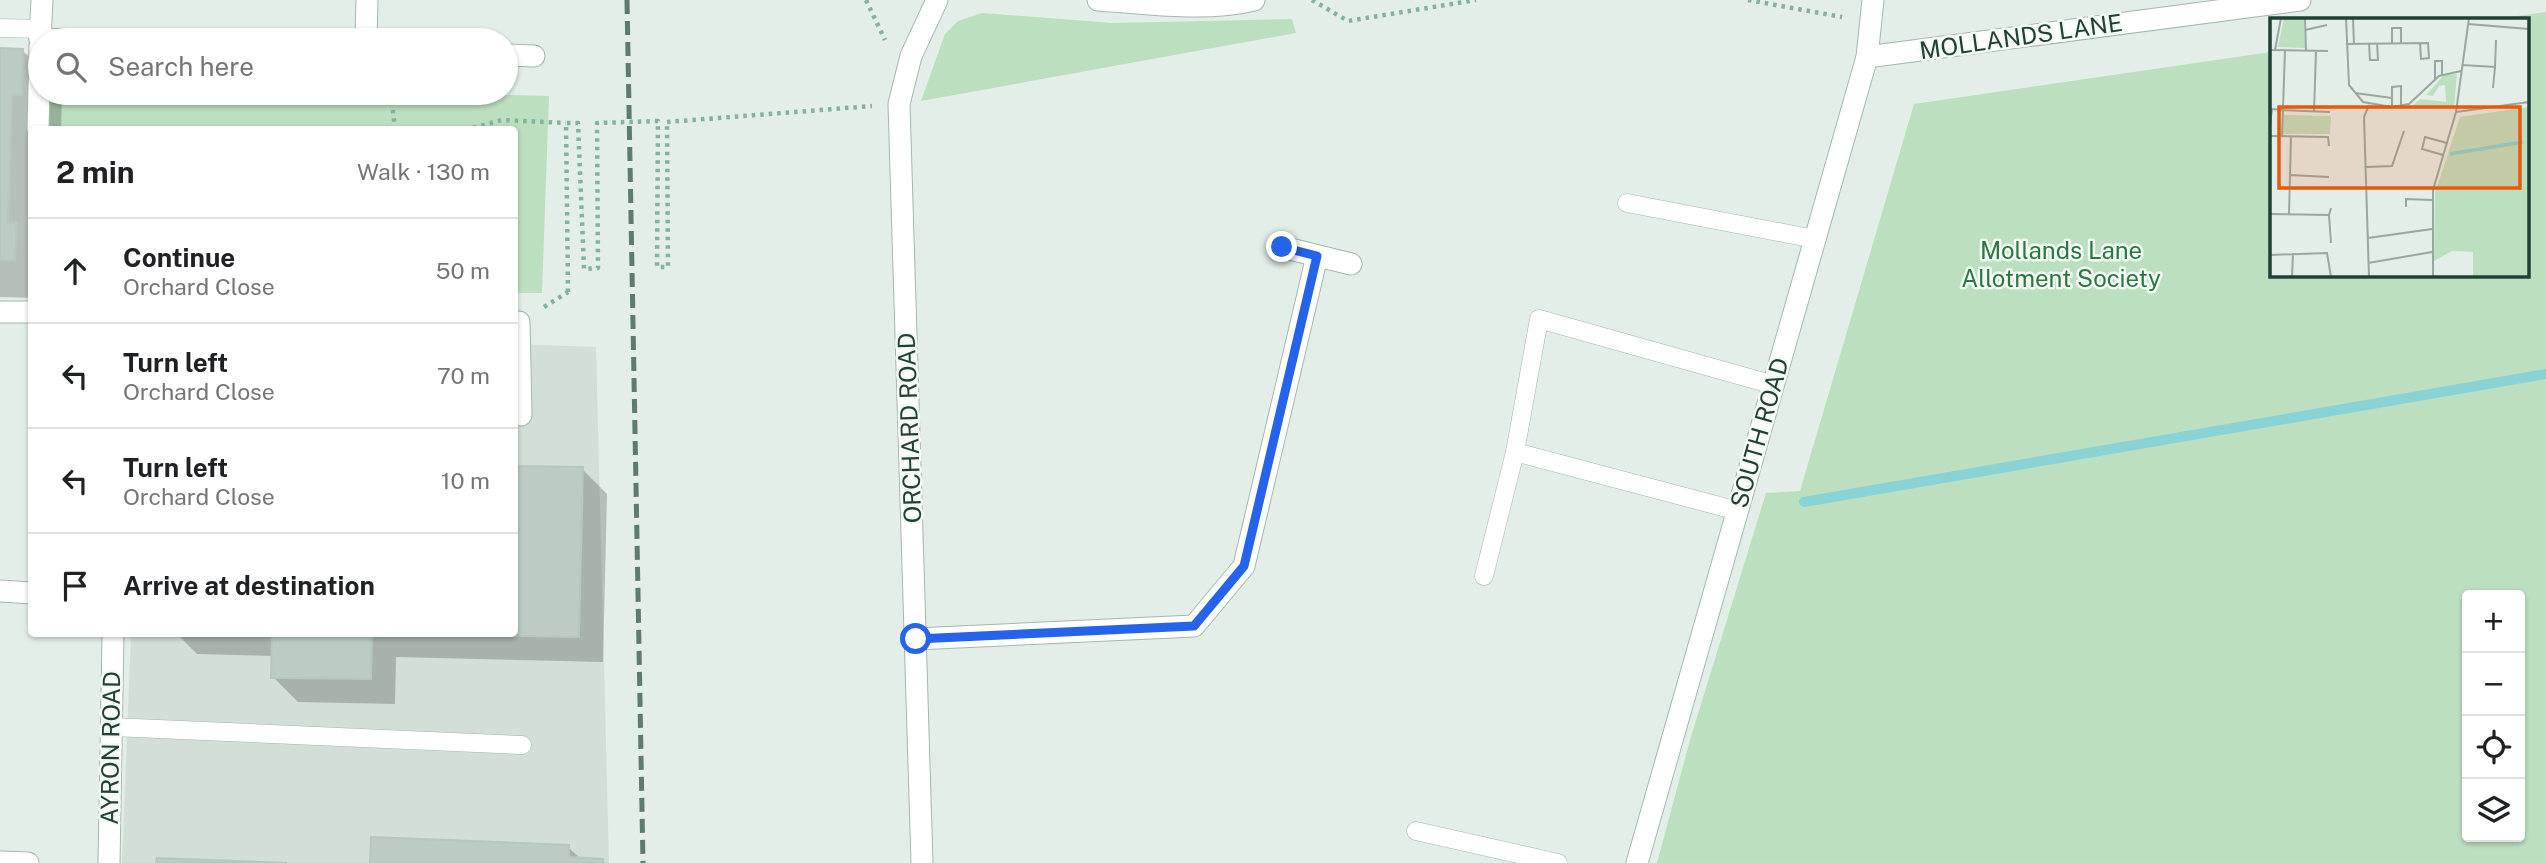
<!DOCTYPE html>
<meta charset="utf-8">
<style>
:root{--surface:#fff;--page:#f2f2f2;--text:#202124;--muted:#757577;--line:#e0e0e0}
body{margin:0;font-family:"Public Sans",sans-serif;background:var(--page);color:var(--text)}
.controls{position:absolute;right:21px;bottom:21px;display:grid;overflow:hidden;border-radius:7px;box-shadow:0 2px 5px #0004}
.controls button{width:63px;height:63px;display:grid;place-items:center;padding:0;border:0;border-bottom:2px solid var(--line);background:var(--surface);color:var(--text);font:35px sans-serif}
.stop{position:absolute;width:21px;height:21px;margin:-16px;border:5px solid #2563eb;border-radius:50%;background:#fff}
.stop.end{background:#2563eb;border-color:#fff;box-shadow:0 2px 7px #0008}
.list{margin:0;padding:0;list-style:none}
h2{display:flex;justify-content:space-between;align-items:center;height:91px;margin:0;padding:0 28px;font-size:30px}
h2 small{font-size:23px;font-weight:400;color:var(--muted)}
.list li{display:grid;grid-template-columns:46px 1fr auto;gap:21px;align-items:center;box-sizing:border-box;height:105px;padding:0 28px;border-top:2px solid var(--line)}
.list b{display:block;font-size:26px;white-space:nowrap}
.list p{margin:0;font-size:23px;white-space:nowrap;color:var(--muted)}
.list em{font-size:23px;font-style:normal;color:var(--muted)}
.icon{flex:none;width:38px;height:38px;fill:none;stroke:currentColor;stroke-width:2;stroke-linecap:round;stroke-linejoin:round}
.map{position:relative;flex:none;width:2546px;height:863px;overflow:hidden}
.search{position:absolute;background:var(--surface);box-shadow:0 2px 5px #0004;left:28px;top:28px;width:490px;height:77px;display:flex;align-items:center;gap:18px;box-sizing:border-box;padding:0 24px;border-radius:38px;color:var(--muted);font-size:26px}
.panel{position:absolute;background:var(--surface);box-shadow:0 2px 5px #0004;left:28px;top:126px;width:490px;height:511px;border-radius:7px}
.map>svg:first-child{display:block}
.built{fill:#d2ded6}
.green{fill:#bcdfc0;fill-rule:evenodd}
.shadow{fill:#0003}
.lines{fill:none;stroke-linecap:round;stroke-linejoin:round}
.stream{stroke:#8ad3d4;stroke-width:10}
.building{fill:#bccbc3;stroke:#b6c7be;stroke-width:2}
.lane-casing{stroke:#a5b6ae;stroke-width:19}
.street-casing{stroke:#a5b6ae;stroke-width:23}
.secondary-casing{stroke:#a1baae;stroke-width:23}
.path{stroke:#83b29d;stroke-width:4.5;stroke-dasharray:3.5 5;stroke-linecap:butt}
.lane{stroke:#fff;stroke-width:18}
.street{stroke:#fff;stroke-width:21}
.secondary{stroke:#fff;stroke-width:21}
.rail{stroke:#5d7b6f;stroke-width:5;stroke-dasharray:14 7;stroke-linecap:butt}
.path-bridge{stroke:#83b29d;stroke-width:4.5;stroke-dasharray:3.5 5;stroke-linecap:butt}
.route{stroke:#2563eb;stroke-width:9}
.labels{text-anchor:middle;stroke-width:5;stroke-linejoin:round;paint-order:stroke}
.street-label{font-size:24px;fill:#224034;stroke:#f4faf6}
.park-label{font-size:24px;fill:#2b783e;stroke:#f4faf6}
.inset-river{fill:none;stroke:#8ad3d4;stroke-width:3.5}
.inset-road{fill:none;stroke:#96a8a0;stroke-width:2}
.view{fill:#e8590c;fill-opacity:0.15;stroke:#e8590c;stroke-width:3.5}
.inset-edge{fill:none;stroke:#224034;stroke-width:3.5}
</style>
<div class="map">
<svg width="2546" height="863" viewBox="0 0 2546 863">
<rect width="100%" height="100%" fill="#e3eee8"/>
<polygon class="built" points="515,344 596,347 609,863 122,863 131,634 514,634"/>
<g class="green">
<path d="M 2546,12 L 2546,863 L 1657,863 L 1690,740 L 1766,493 L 1800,491 L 1914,104 L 2271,52 L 2271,275 L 2527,275 L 2527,19 L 2496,19 ZM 2520,595 L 2520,837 L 2467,837 L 2467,595 Z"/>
<polygon points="982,13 1113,23 1292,19 1296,33 921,101 945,34 958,21"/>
<polygon points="44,93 410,93 549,96 542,293 515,293 514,130 42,130"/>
</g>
<g class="shadow">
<polygon points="0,50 23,51 40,68 40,93 62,93 61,130 32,130 32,298 0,297"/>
<polygon points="582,469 607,494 603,662 396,657 395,704 298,702 273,677 274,656 197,654 177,634 514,634"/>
<polygon points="568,847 581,859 602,861 605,863 372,863"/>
</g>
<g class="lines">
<polyline class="stream" points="1804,502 2546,374"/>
</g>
<g class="building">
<polygon points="0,48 23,49 22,95 12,95 8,223 17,223 15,260 0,260"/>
<polygon points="514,466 583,467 579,637 396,634 514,634"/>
<polygon points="272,634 372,634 371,679 271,678"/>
<polygon points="371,837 569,845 569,857 603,859 603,863 370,863"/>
<polygon points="157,858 287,863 156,863"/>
</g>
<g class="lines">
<g class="lane-casing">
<g id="lane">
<polyline points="0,28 41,29"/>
<polyline points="1627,203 1815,239"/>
<polyline points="1738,511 1515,452 1539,319 1774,385"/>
<polyline points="1484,576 1515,452"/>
<polyline points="112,727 522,745"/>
<polyline points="1416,831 1558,863"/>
</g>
</g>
<g class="street-casing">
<g id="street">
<path d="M 1098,0 C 1148,3 1205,12 1254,0"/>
<polyline points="40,39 75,40"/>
<polyline points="40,40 42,0"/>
<polyline points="366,40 367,0"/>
<polyline points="506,55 534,56"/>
<polyline points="1867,57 2300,0"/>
<polyline points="38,130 40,46"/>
<polyline points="1282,247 1351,264"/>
<polyline points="0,312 32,312"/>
<polyline points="514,322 519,322 521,415"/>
<polyline points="0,591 32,593"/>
<polyline points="916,639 1194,626 1244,566 1317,256"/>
<polyline points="0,862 28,863"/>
<polyline points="109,863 113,634"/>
<polyline points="922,863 899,104 911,56 937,0"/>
</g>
</g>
<g class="secondary-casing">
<polyline id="secondary" points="1637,863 1867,57 1873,0"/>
</g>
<g class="path">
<polyline points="866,0 885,40"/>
<polyline points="1312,0 1348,21 1476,0"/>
<polyline points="1748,0 1842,17"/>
<polyline points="391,93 395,130"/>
<polyline points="667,122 872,106"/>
<polyline points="465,130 502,120 566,123"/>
<polyline points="544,307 568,292"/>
</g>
<use href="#lane" class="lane"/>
<use href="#street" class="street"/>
<use href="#secondary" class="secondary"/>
<polyline class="rail" points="627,0 643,863"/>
<polyline class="path-bridge" points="568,292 566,123 578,123 584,269 598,268 597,123 658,121 657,267 668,267 667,122"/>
</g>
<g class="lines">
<polyline class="route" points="916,639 1194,626 1244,566 1317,256 1282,247"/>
</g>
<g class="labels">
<g class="street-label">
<text transform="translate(2021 37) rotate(-8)" y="8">MOLLANDS LANE</text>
<text transform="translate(910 428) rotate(-92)" y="8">ORCHARD ROAD</text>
<text transform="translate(1760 433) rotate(-74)" y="8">SOUTH ROAD</text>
<text transform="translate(111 748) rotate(-89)" y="8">AYRON ROAD</text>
</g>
<g class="park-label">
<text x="2061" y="259">Mollands Lane<tspan x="2061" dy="28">Allotment Society</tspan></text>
</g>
</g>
<g transform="translate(2270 18)">
<rect width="259" height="259" fill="#e3eee8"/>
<path d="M 14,0 L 34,0 L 35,30 L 8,29 ZM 187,56 L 184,89 L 141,89 L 150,81 L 176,84 L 175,67 L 169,68 L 163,78 L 156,77 L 174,57 ZM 259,89 L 259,259 L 203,259 L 203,234 L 182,233 L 164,243 L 165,175 L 190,99 ZM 13,97 L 61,98 L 60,116 L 13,116 Z" fill="#bcdfc0"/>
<path class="inset-river" d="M 180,136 L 253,124"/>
<path class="inset-road" d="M 35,0 L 36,33M 76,0 L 79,67 L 93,84 L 122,89 L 139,86 L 169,58 L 191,53M 83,0 L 84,26M 198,6 L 259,11M 35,12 L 57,7M 99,25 L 100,42 L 108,42 L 107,25M 122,25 L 122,10 L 131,10 L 131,25M 76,26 L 158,25 L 159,40 L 151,41 L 150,25M 0,32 L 58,33M 5,32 L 11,0M 192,47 L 225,49 L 226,22M 165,61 L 165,43 L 172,43 L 172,57M 223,70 L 225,49M 85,75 L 122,80M 122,89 L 122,69 L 131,68 L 131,88M 13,92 L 60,94M 44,93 L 46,33M 186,94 L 259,84M 0,106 L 2,91 L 13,92M 0,118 L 58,119 L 59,128M 12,118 L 15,32M 173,137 L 152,131 L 155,119 L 177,125M 96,149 L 122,148 L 134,113M 20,157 L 59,159M 136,189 L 136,181 L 162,182M 0,196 L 59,197 L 61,190M 19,196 L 21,118M 59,197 L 61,225M 98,220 L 162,211M 0,237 L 57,235 L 61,259M 98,245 L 162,234M 22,259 L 23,235M 99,259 L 94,99 L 99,87M 163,259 L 163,172 L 186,94 L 199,0"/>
<path class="view" d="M 9,89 L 250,89 L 250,170 L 9,170 Z"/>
<rect width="259" height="259" class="inset-edge"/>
</g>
</svg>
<div class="controls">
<button>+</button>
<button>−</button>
<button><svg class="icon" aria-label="locate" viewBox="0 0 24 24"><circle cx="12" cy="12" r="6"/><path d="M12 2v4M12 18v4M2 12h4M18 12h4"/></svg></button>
<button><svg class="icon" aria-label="layers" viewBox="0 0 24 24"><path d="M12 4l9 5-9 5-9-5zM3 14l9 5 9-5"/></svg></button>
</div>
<div class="stop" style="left:916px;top:639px"></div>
<div class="stop end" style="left:1282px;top:247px"></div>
<div class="search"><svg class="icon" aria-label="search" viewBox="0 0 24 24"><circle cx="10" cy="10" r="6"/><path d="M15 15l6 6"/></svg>Search here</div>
<section class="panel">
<h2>2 min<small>Walk · 130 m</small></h2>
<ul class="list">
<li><svg class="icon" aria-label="ahead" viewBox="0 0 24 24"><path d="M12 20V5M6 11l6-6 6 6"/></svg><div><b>Continue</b><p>Orchard Close</p></div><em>50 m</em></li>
<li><svg class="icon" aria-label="left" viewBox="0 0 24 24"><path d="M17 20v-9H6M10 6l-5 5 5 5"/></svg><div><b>Turn left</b><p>Orchard Close</p></div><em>70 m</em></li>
<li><svg class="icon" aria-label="left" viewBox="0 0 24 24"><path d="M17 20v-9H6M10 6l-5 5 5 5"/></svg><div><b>Turn left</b><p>Orchard Close</p></div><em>10 m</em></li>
<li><svg class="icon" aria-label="arrive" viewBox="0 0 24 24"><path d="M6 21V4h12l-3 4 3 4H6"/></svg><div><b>Arrive at destination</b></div></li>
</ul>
</section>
</div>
